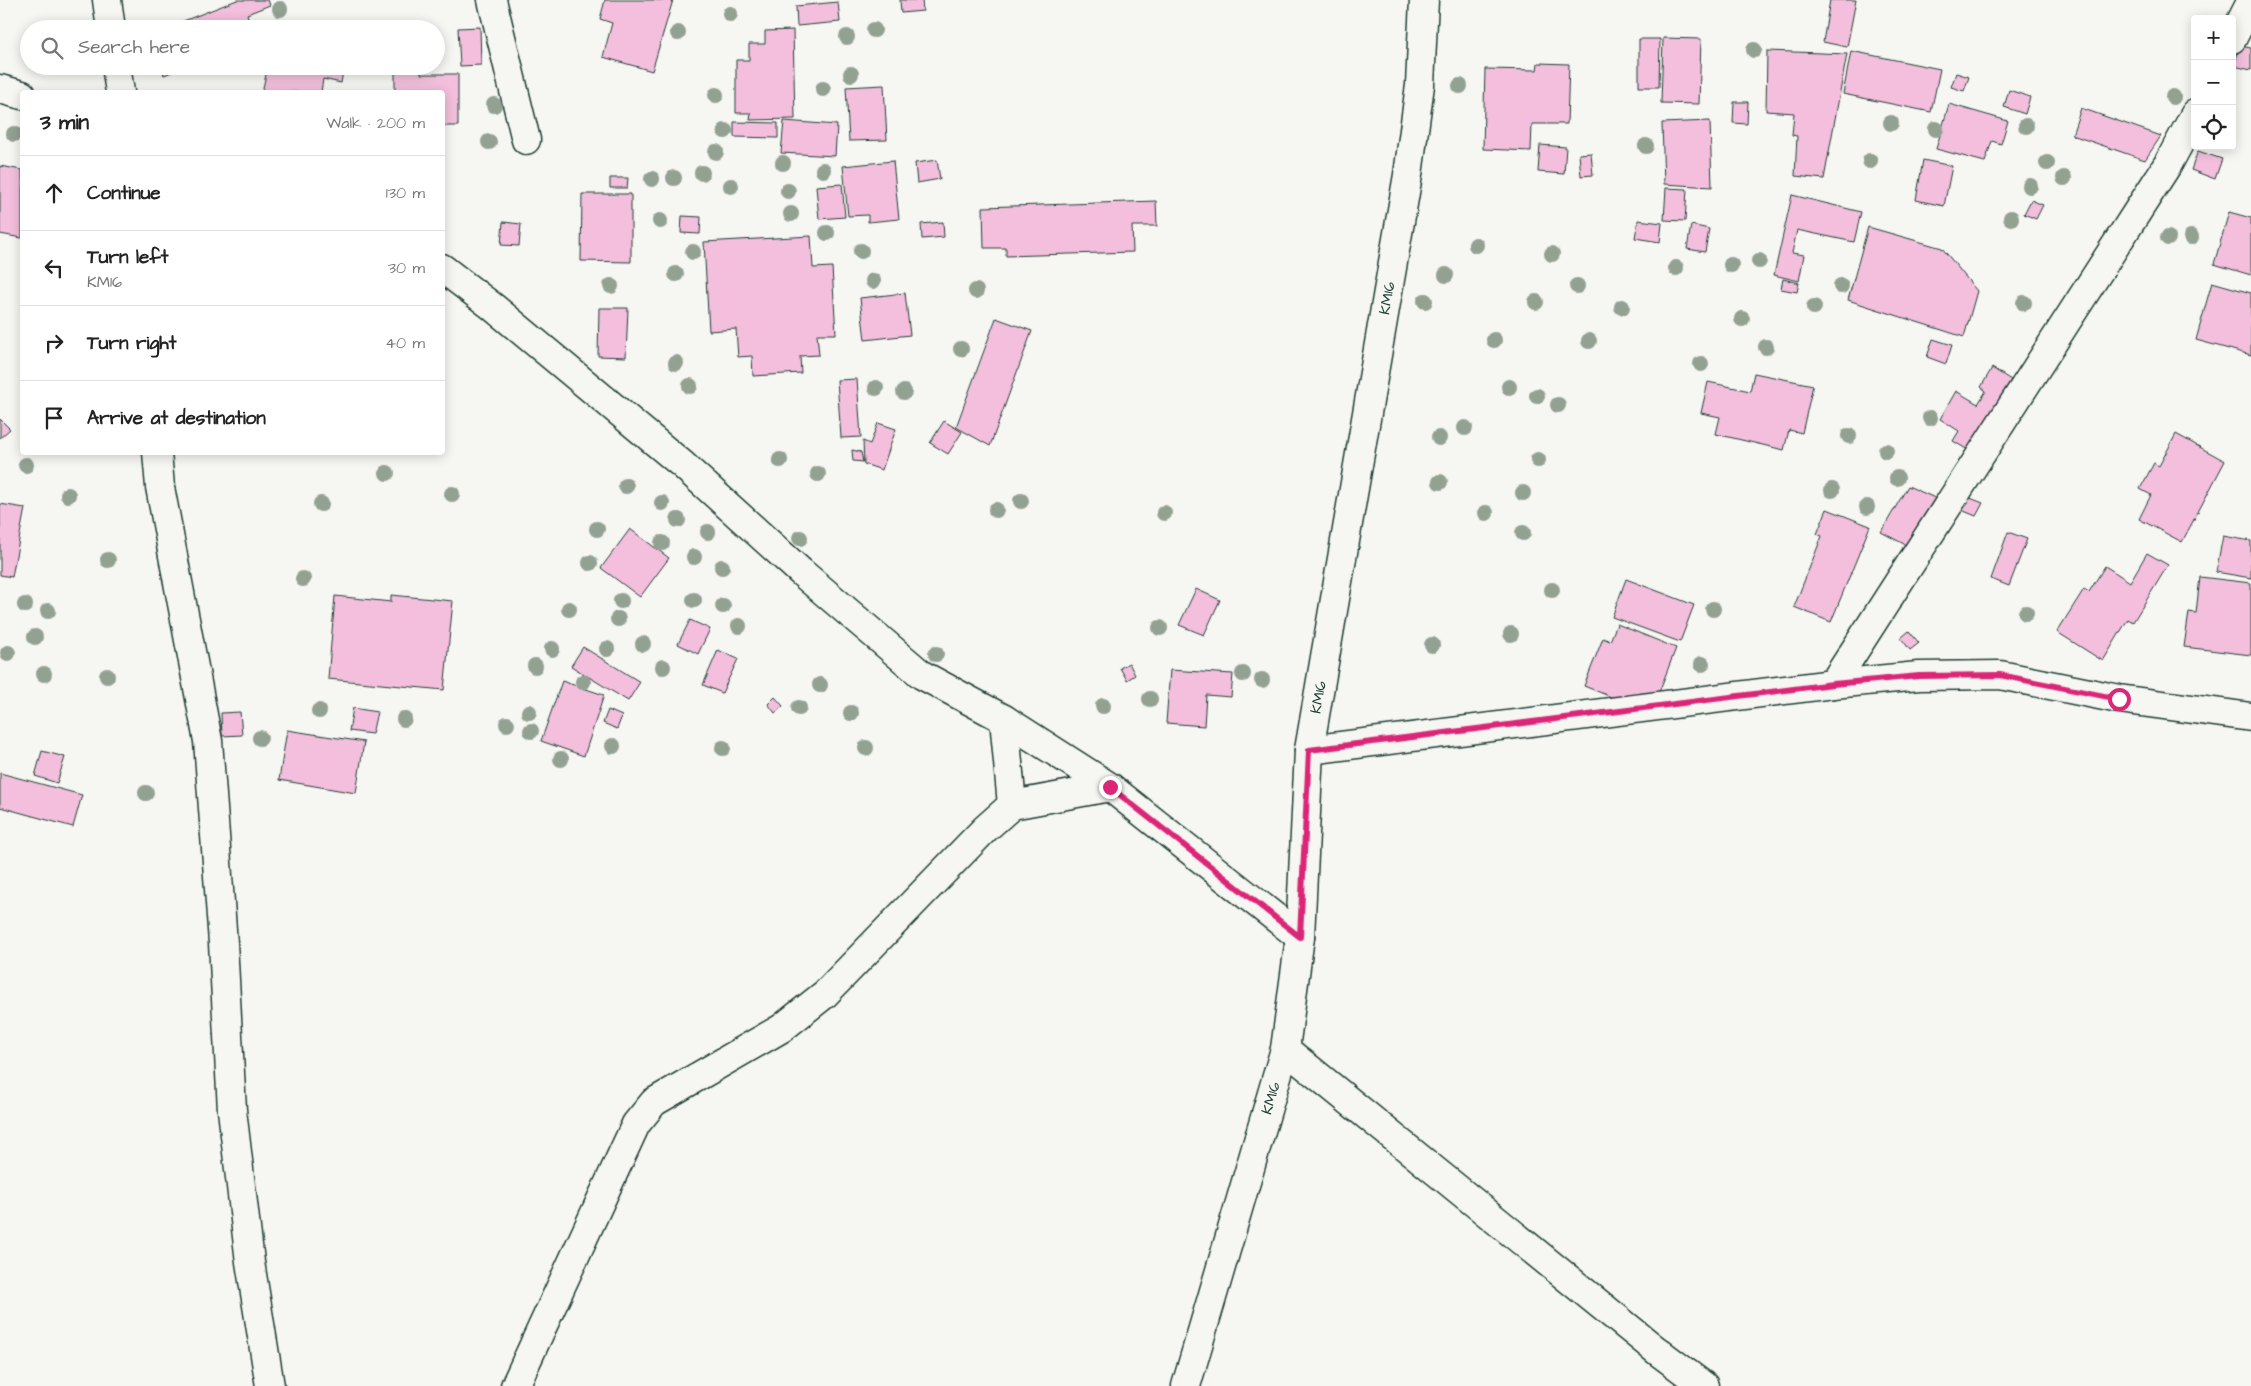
<!DOCTYPE html>
<meta charset="utf-8">
<style>
:root{--surface:#fff;--page:#f2f2f2;--text:#222;--muted:#767676;--line:#e0e0e0}
body{margin:0;font-family:"Architects Daughter",sans-serif;background:var(--page);color:var(--text)}
.controls{position:absolute;right:15px;top:15px;display:grid;overflow:hidden;border-radius:5px;box-shadow:0 2px 12px #0003}
.controls button{width:45px;height:45px;display:grid;place-items:center;padding:0;border:0;border-bottom:1px solid var(--line);background:var(--surface);color:var(--text);font:25px sans-serif}
.stop{position:absolute;width:15px;height:15px;margin:-11px;border:4px solid #db2777;border-radius:50%;background:#fff}
.stop.end{background:#db2777;border-color:#fff;box-shadow:0 1px 5px #0008}
.list{margin:0;padding:0;list-style:none}
h2{display:flex;justify-content:space-between;align-items:center;height:65px;margin:0;padding:0 20px;font-size:21px}
h2 small{font-size:16px;font-weight:400;color:var(--muted)}
.list li{display:grid;grid-template-columns:32px 1fr auto;gap:15px;align-items:center;box-sizing:border-box;height:75px;padding:0 20px;border-top:1px solid var(--line)}
.list b{display:block;font-size:19px;white-space:nowrap}
.list p{margin:0;font-size:16px;white-space:nowrap;color:var(--muted)}
.list em{font-size:16px;font-style:normal;color:var(--muted)}
.icon{flex:none;width:28px;height:28px;fill:none;stroke:currentColor;stroke-width:2;stroke-linecap:round;stroke-linejoin:round}
.map{position:relative;flex:none;width:2251px;height:1386px;overflow:hidden}
.search{position:absolute;background:var(--surface);box-shadow:0 2px 12px #0003;left:20px;top:20px;width:425px;height:55px;display:flex;align-items:center;gap:12px;box-sizing:border-box;padding:0 18px;border-radius:28px;color:var(--muted);font-size:19px}
.panel{position:absolute;background:var(--surface);box-shadow:0 2px 12px #0003;left:20px;top:90px;width:425px;height:365px;border-radius:5px}
.map>svg:first-child{display:block}
.building{fill:#f3bfdc;stroke:#1f3d34}
.lines{fill:none;stroke-linecap:round;stroke-linejoin:round}
.minor-casing{stroke:#1f3d34;stroke-width:31}
.tertiary-casing{stroke:#1f3d34;stroke-width:31}
.minor{stroke:#f6f6f2;stroke-width:28}
.tertiary{stroke:#f6f6f2;stroke-width:28}
.tree{fill:#93a193}
.route{stroke:#db2777;stroke-width:6}
.labels{text-anchor:middle;stroke-width:4.5;stroke-linejoin:round;paint-order:stroke}
.street-label{font-size:15px;fill:#1f3d34;stroke:#f6f6f2}
</style>
<div class="map">
<svg width="2251" height="1386" viewBox="0 0 2251 1386">
<rect width="100%" height="100%" fill="#f6f6f2"/>
<filter id="ink" filterUnits="userSpaceOnUse"><feTurbulence type="fractalNoise" baseFrequency=".02" numOctaves="2"/><feDisplacementMap in="SourceGraphic" scale="10" xChannelSelector="R" yChannelSelector="G"/><feConvolveMatrix kernelMatrix="1 2 1 2 8 2 1 2 1" color-interpolation-filters="sRGB"/></filter>
<g filter="url(#ink)">
<g class="building">
<polygon points="237,0 268,0 270,5 247,14 252,29 163,29"/>
<polygon points="605,0 673,0 652,71 603,57 612,23 600,19"/>
<polygon points="900,0 922,0 923,11 901,13"/>
<polygon points="1830,0 1856,0 1847,47 1823,42"/>
<polygon points="838,2 840,22 797,26 796,6"/>
<polygon points="277,22 300,26 299,29 275,29"/>
<polygon points="480,27 481,65 460,66 458,28"/>
<polygon points="793,30 795,119 750,120 751,113 736,113 736,60 749,60 749,44 765,44 765,31"/>
<polygon points="1663,38 1701,39 1699,104 1661,103"/>
<polygon points="1639,39 1660,39 1659,87 1639,87"/>
<polygon points="2240,46 2251,48 2251,70 2234,66"/>
<polygon points="1767,51 1847,54 1824,179 1795,176 1797,136 1792,135 1794,113 1766,111"/>
<polygon points="1851,51 1940,69 1931,112 1843,94"/>
<polygon points="1538,63 1569,64 1567,124 1532,124 1531,151 1483,149 1485,69 1537,70"/>
<polygon points="161,66 187,66 164,75"/>
<polygon points="268,66 344,66 341,83 323,79 321,92 262,92"/>
<polygon points="395,66 421,66 421,74 458,74 458,126 442,126 442,92 395,92"/>
<polygon points="1956,73 1969,77 1964,91 1951,87"/>
<polygon points="884,85 887,140 849,141 846,87"/>
<polygon points="2009,90 2030,97 2025,114 2004,107"/>
<polygon points="1734,102 1748,102 1747,124 1733,123"/>
<polygon points="1949,104 2008,121 2001,144 1992,141 1985,162 1936,149"/>
<polygon points="2081,108 2161,136 2145,160 2072,135"/>
<polygon points="784,121 837,125 835,156 781,153"/>
<polygon points="1710,121 1712,187 1664,184 1662,123"/>
<polygon points="734,122 778,123 778,138 734,137"/>
<polygon points="1540,145 1566,147 1564,174 1538,172"/>
<polygon points="2198,151 2222,159 2215,179 2191,170"/>
<polygon points="1591,153 1593,175 1581,176 1579,154"/>
<polygon points="937,160 940,179 917,183 915,163"/>
<polygon points="1923,160 1952,166 1944,206 1916,200"/>
<polygon points="893,161 899,219 868,222 868,215 848,216 843,166"/>
<polygon points="0,166 22,170 22,238 0,234"/>
<polygon points="610,178 628,178 627,188 610,188"/>
<polygon points="842,184 845,217 819,219 816,186"/>
<polygon points="1666,188 1687,189 1685,221 1664,220"/>
<polygon points="582,194 631,194 631,262 581,261"/>
<polygon points="1792,195 1861,212 1854,242 1797,230 1792,253 1804,255 1799,281 1774,275"/>
<polygon points="2031,200 2043,205 2036,219 2024,214"/>
<polygon points="1156,201 1157,226 1132,226 1133,252 1006,256 1006,248 984,248 983,207"/>
<polygon points="2229,212 2251,218 2251,275 2214,264"/>
<polygon points="682,216 701,217 700,234 681,233"/>
<polygon points="1638,220 1662,223 1660,242 1635,238"/>
<polygon points="503,222 521,224 519,246 501,245"/>
<polygon points="943,222 944,237 922,239 921,224"/>
<polygon points="1691,225 1709,229 1705,252 1687,249"/>
<polygon points="1868,227 1942,248 1977,291 1964,337 1848,300"/>
<polygon points="811,236 813,268 832,267 836,334 817,334 819,355 800,356 801,373 753,376 752,356 738,357 736,329 709,331 704,242"/>
<polygon points="1783,279 1799,283 1797,292 1781,289"/>
<polygon points="2212,282 2251,293 2251,355 2196,340"/>
<polygon points="905,293 910,335 865,340 860,298"/>
<polygon points="599,308 628,308 626,357 598,356"/>
<polygon points="996,318 1032,331 990,446 956,427"/>
<polygon points="1933,339 1952,345 1946,364 1927,357"/>
<polygon points="1992,368 2011,380 1968,450 1953,441 1959,431 1940,419 1956,391 1978,404 1986,391 1981,387"/>
<polygon points="1754,373 1813,385 1802,433 1789,430 1784,450 1716,434 1720,417 1701,413 1708,382 1750,391"/>
<polygon points="857,379 861,437 841,438 837,380"/>
<polygon points="0,419 10,429 0,438"/>
<polygon points="944,421 962,432 948,454 930,443"/>
<polygon points="878,423 896,429 882,470 864,464 863,441 870,444"/>
<polygon points="2176,434 2225,461 2182,542 2139,519 2151,495 2140,489 2154,463 2159,466"/>
<polygon points="852,450 861,452 863,462 853,461"/>
<polygon points="1908,486 1935,498 1906,545 1881,532"/>
<polygon points="1965,496 1983,503 1976,516 1959,509"/>
<polygon points="0,504 25,508 12,577 0,575"/>
<polygon points="1827,509 1870,526 1831,622 1794,607 1822,536 1817,534"/>
<polygon points="630,529 669,558 640,597 601,568"/>
<polygon points="2008,532 2027,539 2009,586 1991,579"/>
<polygon points="2223,536 2251,541 2251,578 2216,572"/>
<polygon points="2147,553 2168,565 2133,622 2128,619 2103,661 2057,632 2084,589 2089,592 2105,566 2130,582"/>
<polygon points="2200,577 2251,583 2251,655 2184,647 2189,612 2196,613"/>
<polygon points="1626,579 1694,605 1680,642 1612,617"/>
<polygon points="1196,589 1220,600 1204,635 1179,625"/>
<polygon points="391,595 453,601 444,690 328,679 335,596 391,602"/>
<polygon points="690,620 710,629 698,654 678,644"/>
<polygon points="1617,624 1676,648 1651,713 1584,686 1603,638 1610,641"/>
<polygon points="1909,631 1919,643 1910,650 1901,638"/>
<polygon points="583,647 640,682 628,701 571,666"/>
<polygon points="718,650 738,659 722,693 703,685"/>
<polygon points="1129,663 1135,675 1127,680 1120,668"/>
<polygon points="1170,670 1233,674 1231,697 1206,695 1204,726 1166,723"/>
<polygon points="562,681 604,695 584,756 541,741"/>
<polygon points="775,697 783,706 775,713 768,704"/>
<polygon points="353,708 377,712 372,734 349,731"/>
<polygon points="608,710 622,716 617,729 603,723"/>
<polygon points="240,712 242,735 222,736 221,713"/>
<polygon points="287,730 364,742 356,793 279,780"/>
<polygon points="42,751 65,757 57,783 35,776"/>
<polygon points="0,773 82,795 73,827 0,807"/>
</g>
<g class="lines">
<g class="minor-casing">
<g id="minor">
<polyline points="107,0 111,29"/>
<polyline points="492,0 526,140"/>
<polyline points="2232,39 2251,2"/>
<polyline points="116,66 120,92"/>
<polyline points="0,89 22,95"/>
<polyline points="442,268 493,307 683,465 801,572 922,675 1004,719 1110,787 1300,937"/>
<polyline points="157,452 160,487 208,741 223,943 232,1110 250,1262 270,1386"/>
<polyline points="1833,684 2168,164 2195,114"/>
<polyline points="1004,719 1012,805"/>
<polyline points="1309,750 1833,684 1919,676 2000,675 2119,699 2251,717"/>
<polyline points="1285,1049 1656,1350 1704,1386"/>
<polyline points="515,1386 636,1124 654,1102 782,1028 825,994 985,829 1012,805 1110,787"/>
</g>
</g>
<g class="tertiary-casing">
<g id="tertiary">
<path id="s1" d="M 1186,1386 L 1285,1049 L 1300,937 L 1309,750 L 1408,175 L 1420,85 L 1424,0"/>
</g>
</g>
<use href="#minor" class="minor"/>
<use href="#tertiary" class="tertiary"/>
</g>
<g class="tree">
<circle cx="280" cy="9" r="8"/>
<circle cx="730" cy="14" r="8"/>
<circle cx="874" cy="30" r="8"/>
<circle cx="678" cy="33" r="8"/>
<circle cx="847" cy="37" r="8"/>
<circle cx="1754" cy="50" r="8"/>
<circle cx="851" cy="74" r="8"/>
<circle cx="1460" cy="86" r="8"/>
<circle cx="823" cy="89" r="8"/>
<circle cx="716" cy="95" r="8"/>
<circle cx="2173" cy="97" r="8"/>
<circle cx="494" cy="105" r="8"/>
<circle cx="1891" cy="123" r="8"/>
<circle cx="2026" cy="126" r="8"/>
<circle cx="1936" cy="129" r="8"/>
<circle cx="725" cy="131" r="8"/>
<circle cx="14" cy="134" r="8"/>
<circle cx="489" cy="142" r="8"/>
<circle cx="1646" cy="146" r="8"/>
<circle cx="716" cy="152" r="8"/>
<circle cx="1870" cy="161" r="8"/>
<circle cx="783" cy="163" r="8"/>
<circle cx="2047" cy="163" r="8"/>
<circle cx="823" cy="170" r="8"/>
<circle cx="702" cy="173" r="8"/>
<circle cx="674" cy="178" r="8"/>
<circle cx="2064" cy="178" r="8"/>
<circle cx="652" cy="179" r="8"/>
<circle cx="731" cy="186" r="8"/>
<circle cx="2030" cy="186" r="8"/>
<circle cx="788" cy="191" r="8"/>
<circle cx="791" cy="214" r="8"/>
<circle cx="2011" cy="218" r="8"/>
<circle cx="660" cy="221" r="8"/>
<circle cx="827" cy="233" r="8"/>
<circle cx="2191" cy="237" r="8"/>
<circle cx="2168" cy="238" r="8"/>
<circle cx="1476" cy="245" r="8"/>
<circle cx="861" cy="251" r="8"/>
<circle cx="693" cy="252" r="8"/>
<circle cx="1552" cy="254" r="8"/>
<circle cx="1759" cy="261" r="8"/>
<circle cx="1731" cy="265" r="8"/>
<circle cx="1676" cy="268" r="8"/>
<circle cx="676" cy="274" r="8"/>
<circle cx="1446" cy="275" r="8"/>
<circle cx="873" cy="281" r="8"/>
<circle cx="611" cy="286" r="8"/>
<circle cx="1577" cy="286" r="8"/>
<circle cx="1841" cy="286" r="8"/>
<circle cx="976" cy="291" r="8"/>
<circle cx="1425" cy="301" r="8"/>
<circle cx="1536" cy="302" r="8"/>
<circle cx="2024" cy="303" r="8"/>
<circle cx="1622" cy="307" r="8"/>
<circle cx="1814" cy="307" r="8"/>
<circle cx="1742" cy="319" r="8"/>
<circle cx="1494" cy="340" r="8"/>
<circle cx="1589" cy="341" r="8"/>
<circle cx="1766" cy="347" r="8"/>
<circle cx="961" cy="349" r="8"/>
<circle cx="676" cy="363" r="8"/>
<circle cx="1701" cy="364" r="8"/>
<circle cx="690" cy="386" r="8"/>
<circle cx="1509" cy="387" r="8"/>
<circle cx="876" cy="388" r="8"/>
<circle cx="904" cy="392" r="8"/>
<circle cx="1537" cy="396" r="8"/>
<circle cx="1558" cy="405" r="8"/>
<circle cx="1930" cy="418" r="8"/>
<circle cx="1465" cy="428" r="8"/>
<circle cx="1849" cy="436" r="8"/>
<circle cx="1439" cy="438" r="8"/>
<circle cx="1886" cy="451" r="8"/>
<circle cx="780" cy="460" r="8"/>
<circle cx="1538" cy="460" r="8"/>
<circle cx="26" cy="465" r="8"/>
<circle cx="387" cy="473" r="8"/>
<circle cx="818" cy="474" r="8"/>
<circle cx="1897" cy="478" r="8"/>
<circle cx="1440" cy="482" r="8"/>
<circle cx="626" cy="486" r="8"/>
<circle cx="1832" cy="490" r="8"/>
<circle cx="1523" cy="493" r="8"/>
<circle cx="452" cy="494" r="8"/>
<circle cx="68" cy="495" r="8"/>
<circle cx="1021" cy="501" r="8"/>
<circle cx="662" cy="503" r="8"/>
<circle cx="321" cy="504" r="8"/>
<circle cx="1867" cy="507" r="8"/>
<circle cx="996" cy="510" r="8"/>
<circle cx="1164" cy="513" r="8"/>
<circle cx="1486" cy="513" r="8"/>
<circle cx="678" cy="520" r="8"/>
<circle cx="597" cy="529" r="8"/>
<circle cx="708" cy="532" r="8"/>
<circle cx="1523" cy="533" r="8"/>
<circle cx="800" cy="538" r="8"/>
<circle cx="662" cy="543" r="8"/>
<circle cx="694" cy="557" r="8"/>
<circle cx="108" cy="560" r="8"/>
<circle cx="590" cy="563" r="8"/>
<circle cx="722" cy="567" r="8"/>
<circle cx="303" cy="579" r="8"/>
<circle cx="1552" cy="590" r="8"/>
<circle cx="694" cy="600" r="8"/>
<circle cx="621" cy="601" r="8"/>
<circle cx="25" cy="605" r="8"/>
<circle cx="723" cy="606" r="8"/>
<circle cx="569" cy="609" r="8"/>
<circle cx="1713" cy="609" r="8"/>
<circle cx="48" cy="611" r="8"/>
<circle cx="2026" cy="613" r="8"/>
<circle cx="618" cy="619" r="8"/>
<circle cx="739" cy="626" r="8"/>
<circle cx="1160" cy="628" r="8"/>
<circle cx="1511" cy="634" r="8"/>
<circle cx="35" cy="637" r="8"/>
<circle cx="643" cy="644" r="8"/>
<circle cx="1432" cy="645" r="8"/>
<circle cx="552" cy="649" r="8"/>
<circle cx="607" cy="649" r="8"/>
<circle cx="8" cy="653" r="8"/>
<circle cx="936" cy="654" r="8"/>
<circle cx="1702" cy="664" r="8"/>
<circle cx="535" cy="666" r="8"/>
<circle cx="663" cy="667" r="8"/>
<circle cx="44" cy="674" r="8"/>
<circle cx="1243" cy="674" r="8"/>
<circle cx="107" cy="676" r="8"/>
<circle cx="1262" cy="680" r="8"/>
<circle cx="583" cy="682" r="8"/>
<circle cx="820" cy="685" r="8"/>
<circle cx="1150" cy="699" r="8"/>
<circle cx="1103" cy="706" r="8"/>
<circle cx="799" cy="708" r="8"/>
<circle cx="319" cy="711" r="8"/>
<circle cx="529" cy="712" r="8"/>
<circle cx="851" cy="713" r="8"/>
<circle cx="404" cy="719" r="8"/>
<circle cx="507" cy="724" r="8"/>
<circle cx="531" cy="731" r="8"/>
<circle cx="260" cy="738" r="8"/>
<circle cx="613" cy="746" r="8"/>
<circle cx="723" cy="748" r="8"/>
<circle cx="866" cy="748" r="8"/>
<circle cx="561" cy="759" r="8"/>
<circle cx="146" cy="793" r="8"/>
</g>
</g>
<g class="lines" filter="url(#ink)">
<polyline class="route" points="1110,787 1300,937 1309,750 1833,684 1919,676 2000,675 2119,699"/>
</g>
<g class="labels">
<g class="street-label">
<text dy="5" stroke="none"><textPath href="#s1" startOffset="1110">KM16</textPath></text>
<text dy="5" stroke="none"><textPath href="#s1" startOffset="705">KM16</textPath></text>
<text dy="5" stroke="none"><textPath href="#s1" startOffset="300">KM16</textPath></text>
</g>
</g>
</svg>
<div class="controls">
<button>+</button>
<button>−</button>
<button><svg class="icon" aria-label="locate" viewBox="0 0 24 24"><circle cx="12" cy="12" r="6"/><path d="M12 2v4M12 18v4M2 12h4M18 12h4"/></svg></button>
</div>
<div class="stop" style="left:2119px;top:699px"></div>
<div class="stop end" style="left:1110px;top:787px"></div>
<div class="search"><svg class="icon" aria-label="search" viewBox="0 0 24 24"><circle cx="10" cy="10" r="6"/><path d="M15 15l6 6"/></svg>Search here</div>
<section class="panel">
<h2>3 min<small>Walk · 200 m</small></h2>
<ul class="list">
<li><svg class="icon" aria-label="ahead" viewBox="0 0 24 24"><path d="M12 20V5M6 11l6-6 6 6"/></svg><div><b>Continue</b></div><em>130 m</em></li>
<li><svg class="icon" aria-label="left" viewBox="0 0 24 24"><path d="M17 20v-9H6M10 6l-5 5 5 5"/></svg><div><b>Turn left</b><p>KM16</p></div><em>30 m</em></li>
<li><svg class="icon" aria-label="right" viewBox="0 0 24 24"><path d="M7 20v-9h11M14 6l5 5-5 5"/></svg><div><b>Turn right</b></div><em>40 m</em></li>
<li><svg class="icon" aria-label="arrive" viewBox="0 0 24 24"><path d="M6 21V4h12l-3 4 3 4H6"/></svg><div><b>Arrive at destination</b></div></li>
</ul>
</section>
</div>
